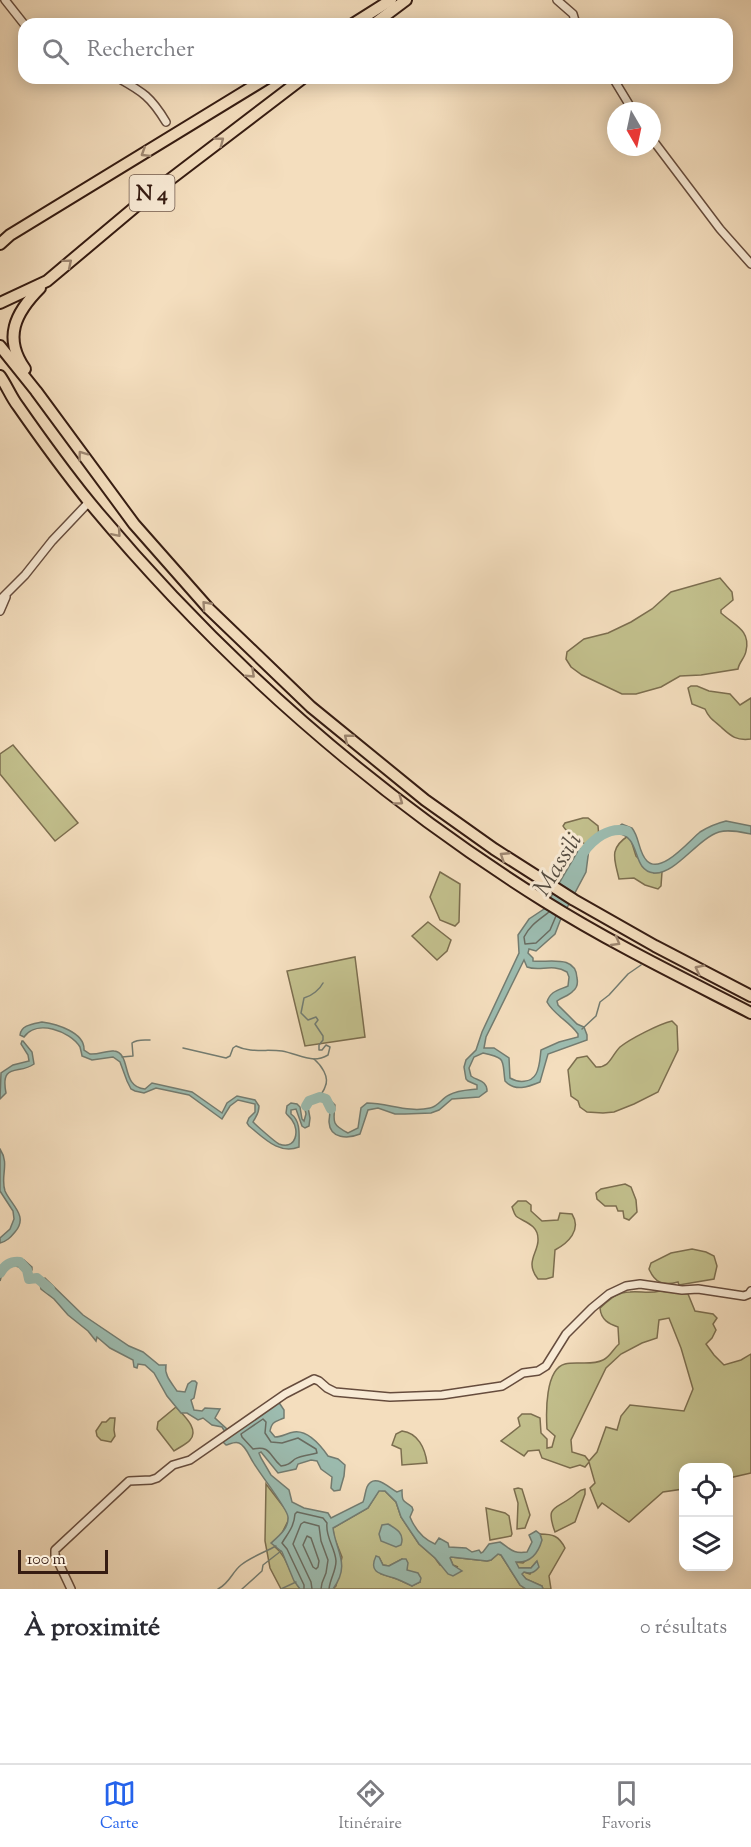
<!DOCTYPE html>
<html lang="fr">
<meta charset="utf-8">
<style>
:root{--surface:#fff;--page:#f7f7f7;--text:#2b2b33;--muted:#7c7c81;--line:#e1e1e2;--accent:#2563eb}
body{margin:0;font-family:"Sorts Mill Goudy",serif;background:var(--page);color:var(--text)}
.controls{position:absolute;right:18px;bottom:18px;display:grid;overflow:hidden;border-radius:12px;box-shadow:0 3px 15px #0003}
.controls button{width:54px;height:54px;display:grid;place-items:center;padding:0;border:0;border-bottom:2px solid var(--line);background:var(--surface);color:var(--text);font:30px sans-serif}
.compass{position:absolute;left:607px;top:102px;width:54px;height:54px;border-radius:50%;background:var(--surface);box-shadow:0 3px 15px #0003;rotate:171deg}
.scale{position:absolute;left:18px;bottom:15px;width:90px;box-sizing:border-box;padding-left:6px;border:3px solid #361c12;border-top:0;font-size:16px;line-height:21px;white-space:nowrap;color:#361c12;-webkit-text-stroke:4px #f8ead5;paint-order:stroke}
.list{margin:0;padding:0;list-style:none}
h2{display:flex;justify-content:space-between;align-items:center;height:78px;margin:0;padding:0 24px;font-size:26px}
h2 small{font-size:20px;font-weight:400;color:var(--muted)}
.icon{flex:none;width:33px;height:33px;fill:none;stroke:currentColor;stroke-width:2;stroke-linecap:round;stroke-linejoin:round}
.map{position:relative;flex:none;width:751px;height:1589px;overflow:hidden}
.search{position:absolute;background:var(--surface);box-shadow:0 3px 15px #0003;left:18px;right:18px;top:18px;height:66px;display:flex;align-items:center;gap:15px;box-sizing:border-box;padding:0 21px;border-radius:18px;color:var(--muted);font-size:22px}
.sheet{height:174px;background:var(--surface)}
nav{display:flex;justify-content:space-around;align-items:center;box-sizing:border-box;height:84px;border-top:2px solid var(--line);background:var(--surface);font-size:16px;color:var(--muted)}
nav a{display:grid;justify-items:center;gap:3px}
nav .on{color:var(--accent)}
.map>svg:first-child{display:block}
.green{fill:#c2bf8c;stroke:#7c6e4f;stroke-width:1.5;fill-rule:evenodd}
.water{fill:#9cbcb0;stroke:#737c71;stroke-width:1.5;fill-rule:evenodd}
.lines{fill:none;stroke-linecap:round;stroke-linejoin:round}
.shore{stroke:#696c61;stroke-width:1.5}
.stream{stroke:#737c71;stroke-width:1.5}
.river{stroke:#9cbcb0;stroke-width:10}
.minor-casing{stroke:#664c3d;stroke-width:10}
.trunk-casing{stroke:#361c12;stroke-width:14}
.minor{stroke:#f8ead5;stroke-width:7}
.trunk{stroke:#f4debe;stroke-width:10}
.oneway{stroke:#9e8771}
.labels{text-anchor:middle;stroke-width:6;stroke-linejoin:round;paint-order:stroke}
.shield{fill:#f8ead5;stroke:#705a4c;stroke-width:1.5}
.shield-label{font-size:21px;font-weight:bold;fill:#361c12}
.water-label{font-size:24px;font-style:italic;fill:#554c41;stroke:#f8ead5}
</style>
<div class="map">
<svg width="751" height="1589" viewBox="0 0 751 1589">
<rect width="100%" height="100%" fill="#f4debe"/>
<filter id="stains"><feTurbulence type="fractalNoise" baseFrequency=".00333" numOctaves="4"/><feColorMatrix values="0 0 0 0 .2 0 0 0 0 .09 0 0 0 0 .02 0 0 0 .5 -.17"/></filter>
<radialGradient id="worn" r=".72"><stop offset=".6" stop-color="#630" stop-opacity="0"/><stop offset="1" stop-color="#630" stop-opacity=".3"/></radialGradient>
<g class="green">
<path d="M 720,578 L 732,592 L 733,600 L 721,610 L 721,613 C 734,625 751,630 746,651 C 745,658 739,662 738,669 L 701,675 L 680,676 L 661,687 L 636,694 L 622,694 L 582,675 L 571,667 L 566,659 L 567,652 L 584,639 L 608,633 L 631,622 L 652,609 L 671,592 Z"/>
<path d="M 691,686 L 697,686 L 709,691 L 730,694 L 740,705 L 751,698 L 751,739 C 736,741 731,736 721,727 C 713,720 709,718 705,709 L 692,704 L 688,688 Z"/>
<polygon points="13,745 78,823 55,841 0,774 0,754"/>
<path d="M 583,818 L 588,818 L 598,826 L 599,837 L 586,845 C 580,839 567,834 563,826 L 565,823 Z"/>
<path d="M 628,836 L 631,840 L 636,856 L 654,873 L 662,872 L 661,886 L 658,889 L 645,885 L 634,878 L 619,879 C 615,860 608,849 628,836 Z"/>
<polygon points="440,872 460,884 459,922 455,926 440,920 430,897"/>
<polygon points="428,922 451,940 447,951 437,960 412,936"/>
<polygon points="355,957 365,1037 305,1046 287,971"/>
<path d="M 672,1021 L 677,1026 L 678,1050 L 658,1092 L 634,1104 L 614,1112 L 603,1113 L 587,1112 L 580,1107 L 578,1101 L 571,1096 L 568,1070 L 577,1058 L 587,1056 L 596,1067 C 610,1068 611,1056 620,1047 C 630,1039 659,1024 672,1021 Z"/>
<polygon points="625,1184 631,1187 636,1200 637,1212 629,1220 624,1218 623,1211 618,1211 616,1206 605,1206 597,1199 596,1193 601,1189"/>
<path d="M 518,1201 L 526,1201 L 531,1205 L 531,1211 L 542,1221 L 558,1220 L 560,1213 L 572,1214 C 582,1230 568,1243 555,1250 L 553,1277 L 546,1279 L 538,1279 C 524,1262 539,1252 538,1239 C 538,1224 523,1222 516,1216 C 514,1214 513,1209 512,1207 Z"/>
<path d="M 692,1249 L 706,1252 L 714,1256 L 717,1266 L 714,1279 L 679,1285 L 678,1282 C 663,1286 655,1283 649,1269 L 651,1263 L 671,1253 Z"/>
<path d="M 660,1291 L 688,1294 L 695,1311 L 713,1314 L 717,1318 L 713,1324 L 716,1330 L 712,1338 L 706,1344 L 714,1355 L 724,1365 L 741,1360 L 751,1354 L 751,1473 L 729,1478 L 728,1468 L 684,1468 L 683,1489 L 663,1492 L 629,1522 L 602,1503 L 598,1508 L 590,1488 L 595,1483 L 589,1462 L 585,1467 L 580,1465 L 570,1468 L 542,1458 L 539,1450 L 528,1451 L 524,1456 L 501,1441 L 520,1426 L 518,1418 L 522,1414 L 531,1414 L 540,1418 L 541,1433 L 547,1439 L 547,1448 L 552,1447 L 555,1436 L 547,1429 C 546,1413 545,1369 565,1364 C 577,1361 591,1366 603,1360 C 610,1357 613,1349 619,1344 L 618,1327 C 609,1324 601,1320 600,1308 C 609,1300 617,1292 630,1292 C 641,1291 649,1294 660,1291 ZM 669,1318 L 681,1348 L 693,1389 L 684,1411 L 630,1405 L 621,1416 L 617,1430 L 606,1427 L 597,1452 L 589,1461 L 585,1456 L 572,1452 L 571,1440 L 606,1368 L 621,1354 L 642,1343 L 657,1338 L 659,1320 Z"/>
<path d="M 176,1407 C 183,1415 200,1429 190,1440 C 187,1444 178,1448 174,1451 L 157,1429 L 158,1422 Z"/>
<polygon points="110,1418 115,1418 114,1430 115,1436 111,1442 101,1440 97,1436 96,1431 102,1422 106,1422"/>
<path d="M 402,1431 C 418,1433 425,1448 427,1463 L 402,1465 L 401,1449 L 392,1445 L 396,1434 Z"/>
<path d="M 266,1484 L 289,1514 L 288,1521 L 275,1547 C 288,1557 290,1576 300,1589 L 281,1589 L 270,1568 L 265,1541 Z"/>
<polygon points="518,1488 522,1489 530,1515 525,1528 517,1529 518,1503 514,1489"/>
<path d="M 585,1489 L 585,1494 L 575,1522 L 555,1532 C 545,1505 555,1510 572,1497 C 578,1493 578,1490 585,1489 Z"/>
<path d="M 379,1490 L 385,1491 L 396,1502 L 401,1517 L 419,1544 L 435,1558 L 440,1565 L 458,1567 L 453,1565 L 450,1558 L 451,1557 L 487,1561 L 491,1560 L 498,1554 L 501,1555 L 520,1585 L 526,1589 L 333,1589 L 336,1586 L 342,1557 L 334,1537 L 333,1528 L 368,1508 ZM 379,1557 L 383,1565 L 389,1566 L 402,1559 L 407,1570 L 420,1582 L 412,1586 L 397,1579 L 381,1574 Z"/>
<polygon points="486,1508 505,1513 509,1516 512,1534 511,1536 490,1540"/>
<path d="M 540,1534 C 553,1534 559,1536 565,1548 L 549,1576 L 551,1589 L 543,1589 L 542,1586 L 526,1579 L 521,1574 L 524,1572 L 530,1574 L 537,1561 L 531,1568 L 518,1568 L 515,1562 L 523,1563 C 532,1554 544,1547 540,1534 Z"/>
</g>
<g class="water">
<path d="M 726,821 L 751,826 L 751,834 C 741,832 729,829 719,832 C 697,839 675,875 654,873 C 630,870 643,836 616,833 L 614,830 L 622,824 L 632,828 C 640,838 638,852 647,861 C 661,875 689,841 700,832 C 708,827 718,823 726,821 Z"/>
<path d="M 591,841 L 593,843 L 589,849 L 586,872 L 560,921 L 555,934 L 536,951 L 529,949 L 528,953 L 533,958 L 533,961 C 547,963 576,954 577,978 C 578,983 577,988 573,991 C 569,996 562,997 557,1001 L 558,1005 L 577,1024 L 584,1027 L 587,1035 L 587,1040 L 548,1054 L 540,1082 C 528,1087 515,1092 505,1081 C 502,1060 507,1058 483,1053 L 474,1057 L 469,1068 L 471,1076 C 477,1081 487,1080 487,1091 L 479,1097 L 452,1099 L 439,1110 L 431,1113 L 405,1114 L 395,1114 L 378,1108 L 368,1110 L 360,1134 C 348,1139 330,1139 329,1122 C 329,1117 331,1112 329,1107 C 328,1105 324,1101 323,1099 L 326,1096 L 335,1105 C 333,1122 332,1125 348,1133 L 358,1128 L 361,1108 L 367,1103 C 388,1103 408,1113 430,1108 C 438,1107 442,1098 449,1095 C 458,1090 468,1090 477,1089 L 477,1085 L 468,1081 L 466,1079 L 464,1067 L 466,1060 L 476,1050 L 482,1032 L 519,953 L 518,935 L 529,919 L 544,909 L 579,849 L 583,849 ZM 524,960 L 527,967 C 540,972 552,963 567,972 L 569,977 L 568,986 C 559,990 550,991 547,1002 C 554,1015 569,1021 578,1034 L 578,1037 L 559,1042 L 541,1050 C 540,1057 540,1067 536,1074 C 531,1083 518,1083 510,1078 L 509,1058 L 494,1048 L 484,1048 L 486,1037 Z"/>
<path d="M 42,1022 C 56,1024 85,1032 84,1050 L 90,1054 C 98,1055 107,1050 114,1051 C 132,1053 120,1087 145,1089 L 152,1083 L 192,1092 L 222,1113 L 227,1103 L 237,1096 L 255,1100 L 259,1106 C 259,1114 256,1116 253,1122 C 257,1126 275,1142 279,1144 C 296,1150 300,1131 292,1120 C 290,1117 287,1115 286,1113 L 287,1106 L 291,1103 L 297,1104 L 300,1107 L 302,1119 L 304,1121 L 306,1114 L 304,1105 L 307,1100 L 317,1097 L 317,1100 L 308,1107 L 310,1118 L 309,1126 L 305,1128 L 302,1126 L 296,1109 L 291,1110 L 291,1114 C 301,1121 299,1135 299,1147 C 279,1155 264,1138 249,1126 L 247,1123 L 249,1118 L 255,1112 L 255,1104 L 238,1100 L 230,1106 L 222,1119 L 189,1095 L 156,1088 L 144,1093 L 135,1091 L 131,1089 L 127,1081 L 120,1062 L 113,1057 L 92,1060 L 82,1056 C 82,1055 80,1047 80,1047 C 70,1031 37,1019 24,1037 L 20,1035 C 21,1025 33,1024 42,1022 Z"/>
<path d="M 22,1041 L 23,1041 L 32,1052 L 34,1064 C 19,1075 0,1062 6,1093 L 0,1099 L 1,1073 L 13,1065 L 29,1061 L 28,1055 L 21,1044 Z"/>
<path d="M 0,1149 C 10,1164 0,1176 5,1191 C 11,1205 29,1216 15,1232 C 10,1238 7,1241 0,1243 L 0,1238 L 10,1229 L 14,1219 L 13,1211 L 0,1191 Z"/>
<polygon points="11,1259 24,1260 32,1267 32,1270 25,1273 19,1267 12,1265 3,1271 0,1281 0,1268 5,1262"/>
<path d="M 45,1278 L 83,1315 L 129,1346 L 143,1352 L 159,1365 L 166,1365 C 164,1375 171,1382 177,1391 L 185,1392 L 188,1384 L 192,1381 L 195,1381 L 197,1383 L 194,1398 L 191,1400 L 194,1410 L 202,1411 L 205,1408 L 220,1409 L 215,1418 L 228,1430 L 225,1432 L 222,1427 L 212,1425 L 203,1418 L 198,1420 L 187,1413 L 181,1413 L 167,1396 L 154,1373 L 145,1365 L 138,1364 L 137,1368 L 134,1367 L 133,1360 L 110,1348 L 97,1337 L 96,1341 L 88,1331 L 68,1315 L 54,1299 L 41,1289 L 39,1280 Z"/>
<path d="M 278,1401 L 284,1410 L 284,1418 C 275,1422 272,1421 270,1431 L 275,1437 C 282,1437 287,1433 294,1432 C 308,1430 321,1446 328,1456 L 338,1459 L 345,1465 L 344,1476 L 340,1490 L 334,1491 L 331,1488 L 332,1477 L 321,1469 L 317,1461 L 311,1460 L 298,1464 L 296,1469 L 278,1473 L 261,1452 L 259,1453 L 261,1458 L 271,1475 L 289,1490 L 292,1502 L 304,1508 L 328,1513 L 331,1518 L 363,1502 C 365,1497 365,1492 367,1487 C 374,1472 389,1488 397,1492 L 402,1490 C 402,1504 404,1500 412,1507 L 413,1510 L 410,1517 C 415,1529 423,1539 435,1544 L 439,1538 L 448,1543 L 449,1547 L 466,1548 L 472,1552 L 479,1550 L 481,1553 L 483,1552 L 489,1544 L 500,1542 C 511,1549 512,1554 527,1552 L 532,1542 L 529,1535 L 536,1531 L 540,1534 L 542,1540 C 538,1554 530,1563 516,1562 L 519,1568 L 531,1568 L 537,1561 L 539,1567 C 534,1573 531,1574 524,1572 L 522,1574 L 526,1579 L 542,1586 L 543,1589 L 526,1589 L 520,1585 L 501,1555 L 498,1554 L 491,1560 L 487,1561 L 451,1557 L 450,1558 L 453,1565 L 462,1571 L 453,1576 L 448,1574 L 435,1558 L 419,1544 L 401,1517 L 396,1502 L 385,1491 L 379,1491 L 368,1508 L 333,1528 C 336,1552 351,1564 333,1589 L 300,1589 L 294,1581 L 282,1552 L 271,1543 C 279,1536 289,1528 288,1517 C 288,1509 259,1473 253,1462 C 249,1456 246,1446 239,1443 C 235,1441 230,1444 226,1445 L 221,1440 Z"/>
<path d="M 388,1524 C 397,1529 405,1534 401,1545 L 396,1547 L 381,1541 L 379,1534 L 382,1525 Z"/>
<path d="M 376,1556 L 379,1557 L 383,1565 L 389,1566 L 402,1559 L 406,1559 L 408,1563 L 407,1570 L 418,1573 L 421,1578 L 420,1582 L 412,1586 C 406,1583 400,1580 394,1578 C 381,1574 368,1573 376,1556 Z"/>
</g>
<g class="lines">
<g class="shore">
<path d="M 549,912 C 539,920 530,925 524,937 L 525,944 L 536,943 L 550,930 L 556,916"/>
<path d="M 263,1419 L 266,1422 L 265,1433 L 271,1442 L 282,1443 L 298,1438 L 316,1449 L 317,1453 C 311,1455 301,1455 295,1459 C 290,1463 289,1465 281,1466 C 269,1456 271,1445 253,1449 L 242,1437 L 241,1434 Z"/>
<polygon points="307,1536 311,1538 319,1561 318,1567 316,1569 313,1567 303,1545"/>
<path d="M 304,1589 L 304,1585 L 287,1549 L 282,1543 C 288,1533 294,1527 295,1514 L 297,1512 L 323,1518 L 327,1523 C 325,1537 335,1547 336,1561 C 336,1571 330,1579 329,1589"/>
<polyline points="312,1589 311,1582 293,1544 301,1524 304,1522 319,1526 321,1541 328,1560 326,1573 322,1583 321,1589"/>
</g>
<g class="stream">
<polyline points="582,1029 596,1016 600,1002 609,995 628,974 641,965"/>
<path d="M 183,1048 L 226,1058 L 230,1056 L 233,1048 L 236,1046 C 250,1053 267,1049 282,1051 C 293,1053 303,1058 314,1059 C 320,1059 323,1058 328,1055 L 330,1047 L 326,1045 L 322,1050 L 319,1050 L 319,1045 L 323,1040 L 323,1036 L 315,1024 L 318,1020 L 316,1017 L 308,1020 L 301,1013 L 304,998 C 312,996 320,989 323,983"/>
<path d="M 122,1057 L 133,1056 L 132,1043 C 137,1039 143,1040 150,1040"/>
<path d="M 314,1059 C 321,1065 330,1077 325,1087 C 324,1091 321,1093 320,1097"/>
<path d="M 218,1589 C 230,1583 232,1572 241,1565 C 251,1557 265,1552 276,1546"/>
<polyline points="242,1589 262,1571 263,1565 281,1551"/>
<polyline points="281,1589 296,1582"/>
</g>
<g class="river">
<path d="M 583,853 C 593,839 609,826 627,831"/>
<polyline points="306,1106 309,1101 320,1097 326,1099 331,1109"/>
<path d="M 0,1273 C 5,1265 10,1261 20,1262 L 27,1270 L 29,1279 L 37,1278 L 50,1289"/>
</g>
<g class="minor-casing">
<g id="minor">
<polyline points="5,0 24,24"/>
<polyline points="557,0 573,14 576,24"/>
<path d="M 118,78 C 143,92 151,97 166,122"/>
<polyline points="613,78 633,111"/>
<polyline points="652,139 720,229 751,264"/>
<polyline points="0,600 25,575 52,541 89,502"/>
<polyline points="0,611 6,597"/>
<polyline points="71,1589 55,1555 55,1550 129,1481 151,1480 157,1478 173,1465 190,1460 285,1394 314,1379 319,1381 327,1388 335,1392 390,1397 442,1395 502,1386 523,1373 538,1371 546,1366 566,1334 592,1308 609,1294 626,1286 640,1284 682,1290 698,1289 744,1296 749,1294 751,1291"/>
</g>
</g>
<g class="trunk-casing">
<g id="trunk">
<polyline points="353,24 391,0"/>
<polyline points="374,24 406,0"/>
<polyline points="0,244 10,235 267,78"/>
<polyline points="0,303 47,281 147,197 303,78"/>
<polyline points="0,346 36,391 134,524 209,609 311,707 425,800 494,849 574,900 655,946 751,996"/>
<path d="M 25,369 C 3,338 15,313 40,288"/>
<path d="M 0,376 C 7,386 11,397 18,406 C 41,439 65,472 90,503 C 219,658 373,794 544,901 C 611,943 681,977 751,1013"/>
</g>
</g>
<use href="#minor" class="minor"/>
<use href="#trunk" class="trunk"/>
</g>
<defs><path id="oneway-chevron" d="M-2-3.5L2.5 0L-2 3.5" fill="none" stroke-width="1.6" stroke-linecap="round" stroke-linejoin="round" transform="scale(1.5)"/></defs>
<g class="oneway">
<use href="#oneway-chevron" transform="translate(220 141) rotate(-37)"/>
<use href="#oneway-chevron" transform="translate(145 153) rotate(148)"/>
<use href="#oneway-chevron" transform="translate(68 263) rotate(-40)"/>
<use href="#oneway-chevron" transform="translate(82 455) rotate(-126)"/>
<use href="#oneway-chevron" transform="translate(117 533) rotate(49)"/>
<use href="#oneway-chevron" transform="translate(206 605) rotate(-132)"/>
<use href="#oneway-chevron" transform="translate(251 674) rotate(43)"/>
<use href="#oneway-chevron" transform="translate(348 738) rotate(-141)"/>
<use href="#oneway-chevron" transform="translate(399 801) rotate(36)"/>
<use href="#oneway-chevron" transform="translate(504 856) rotate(-147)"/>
<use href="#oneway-chevron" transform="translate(616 942) rotate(30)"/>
<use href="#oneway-chevron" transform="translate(699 969) rotate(-153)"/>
</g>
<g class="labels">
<rect class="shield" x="129.5" y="175" width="45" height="36" rx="4.5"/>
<g class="shield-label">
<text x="152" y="200">N 4</text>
</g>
<g class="water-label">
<text transform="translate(557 864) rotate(-58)" y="8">Massili</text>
</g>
</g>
<rect width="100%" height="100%" filter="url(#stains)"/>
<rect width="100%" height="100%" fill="url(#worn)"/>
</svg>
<div class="controls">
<button><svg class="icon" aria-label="locate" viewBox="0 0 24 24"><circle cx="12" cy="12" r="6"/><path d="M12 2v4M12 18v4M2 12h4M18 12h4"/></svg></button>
<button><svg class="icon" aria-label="layers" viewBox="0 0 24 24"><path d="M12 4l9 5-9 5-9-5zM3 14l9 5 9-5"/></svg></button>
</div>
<svg class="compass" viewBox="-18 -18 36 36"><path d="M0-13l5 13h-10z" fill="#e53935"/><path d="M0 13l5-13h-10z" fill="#7c7c81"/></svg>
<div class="scale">100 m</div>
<div class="search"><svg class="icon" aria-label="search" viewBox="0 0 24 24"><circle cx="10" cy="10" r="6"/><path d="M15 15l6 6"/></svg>Rechercher</div>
</div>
<section class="sheet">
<h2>À proximité<small>0 résultats</small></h2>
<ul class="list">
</ul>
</section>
<nav>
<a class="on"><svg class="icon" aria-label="map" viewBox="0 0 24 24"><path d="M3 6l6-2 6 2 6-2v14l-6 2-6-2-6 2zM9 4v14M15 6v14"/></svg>Carte</a>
<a><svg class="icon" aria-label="directions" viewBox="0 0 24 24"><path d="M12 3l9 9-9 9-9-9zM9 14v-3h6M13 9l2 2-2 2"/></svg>Itinéraire</a>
<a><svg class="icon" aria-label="saved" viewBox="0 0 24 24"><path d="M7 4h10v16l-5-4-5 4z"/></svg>Favoris</a>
</nav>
